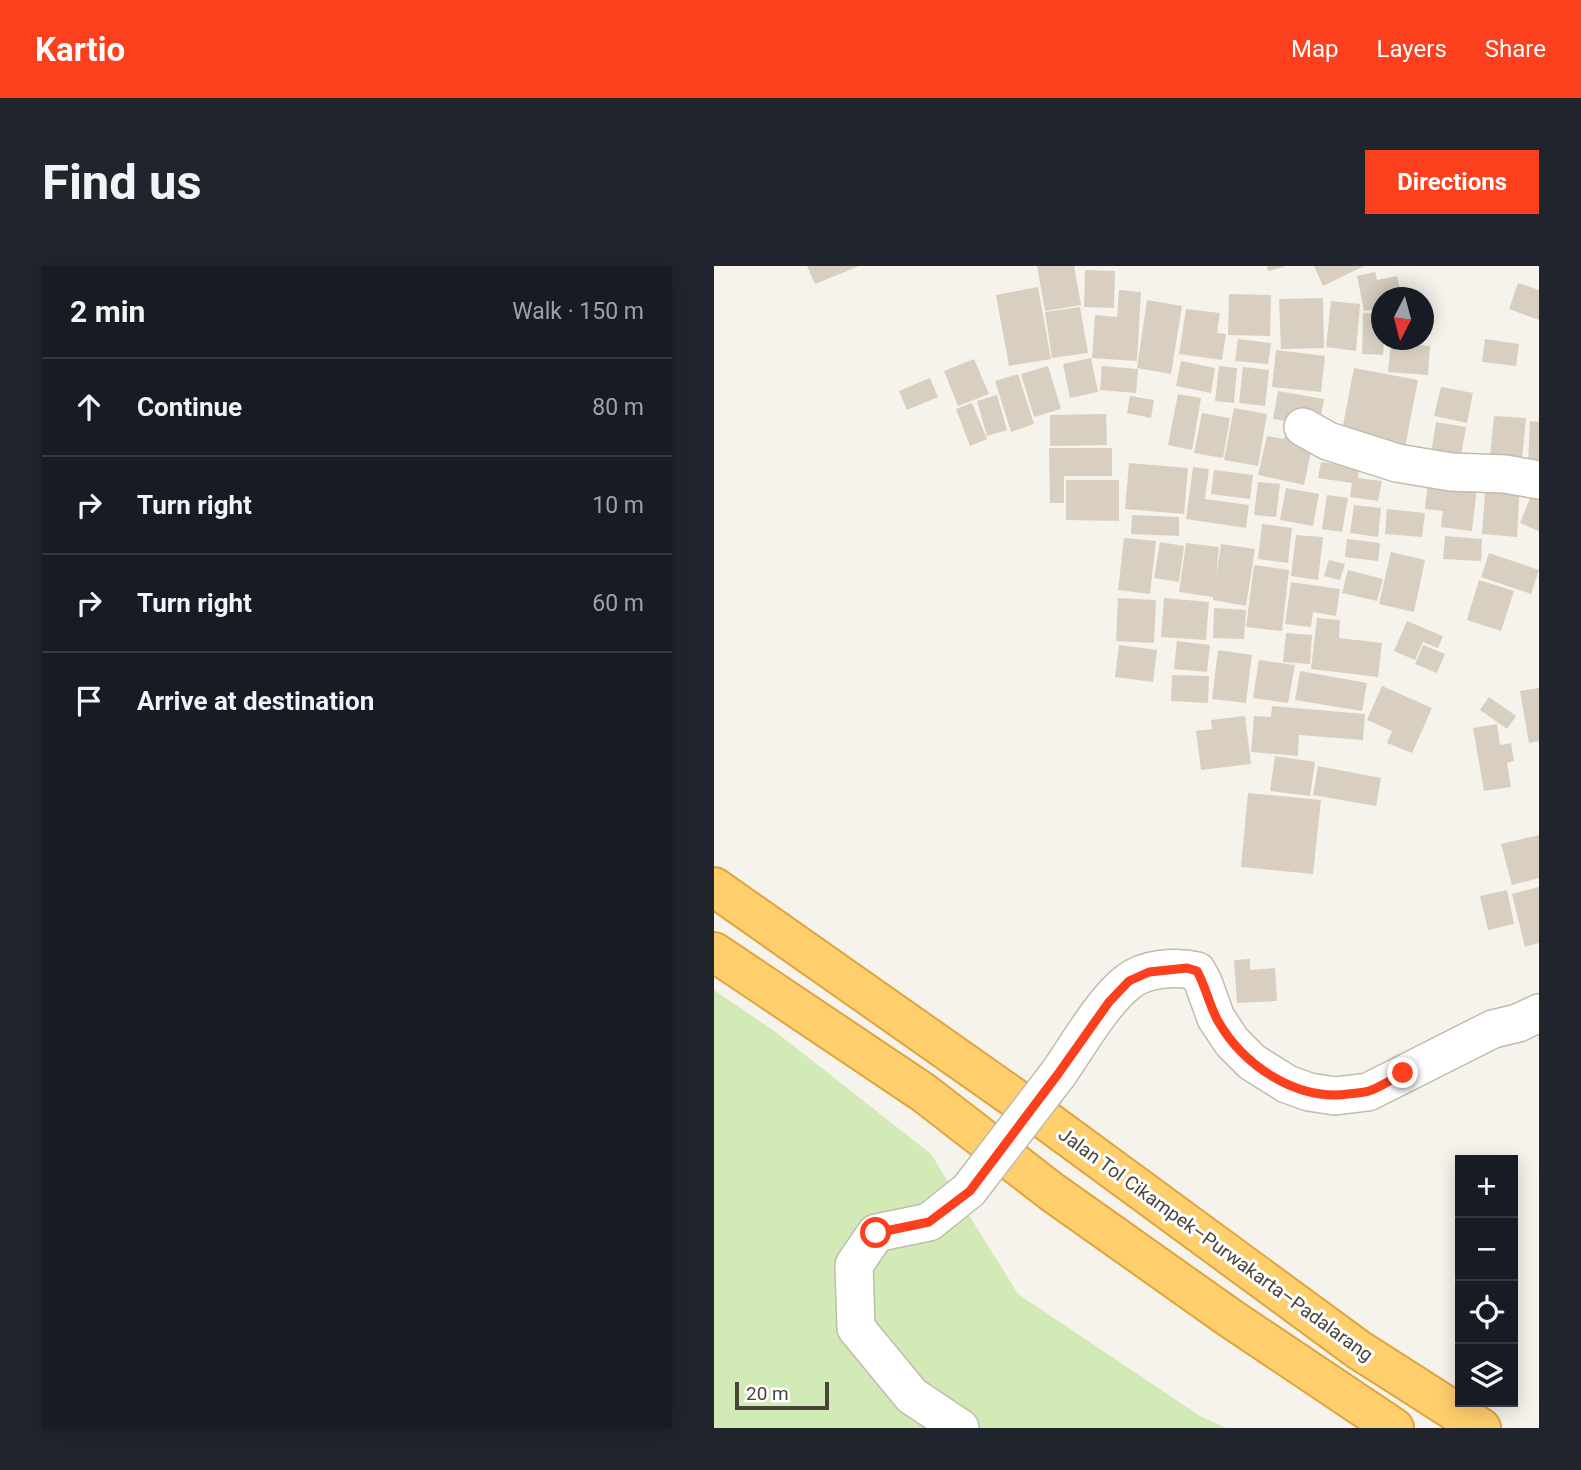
<!DOCTYPE html>
<meta charset="utf-8">
<style>
:root{--surface:#171b24;--page:#20242c;--text:#f1f3f6;--muted:#9ea1a6;--line:#363941;--accent:#fc3f1d}
body{margin:0;font-family:Roboto,sans-serif;background:var(--page);color:var(--text)}
.controls{position:absolute;right:21px;bottom:21px;display:grid;overflow:hidden;border-radius:0px;box-shadow:0 4px 18px #0003}
.controls button{width:63px;height:63px;display:grid;place-items:center;padding:0;border:0;border-bottom:2px solid var(--line);background:var(--surface);color:var(--text);font:35px sans-serif}
.compass{position:absolute;left:657px;top:21px;width:63px;height:63px;border-radius:50%;background:var(--surface);box-shadow:0 4px 18px #0003;rotate:186deg}
.scale{position:absolute;left:21px;bottom:18px;width:94px;box-sizing:border-box;padding-left:7px;border:4px solid #4b4439;border-top:0;font-size:19px;line-height:24px;white-space:nowrap;color:#4b4439;-webkit-text-stroke:5px #fff;paint-order:stroke}
.stop{position:absolute;width:21px;height:21px;margin:-16px;border:5px solid #fc3f1d;border-radius:50%;background:#fff}
.stop.end{background:#fc3f1d;border-color:#fff;box-shadow:0 2px 7px #0008}
.list{margin:0;padding:0;list-style:none}
h2{display:flex;justify-content:space-between;align-items:center;height:91px;margin:0;padding:0 28px;font-size:30px}
h2 small{font-size:23px;font-weight:400;color:var(--muted)}
.list li{display:grid;grid-template-columns:46px 1fr auto;gap:21px;align-items:center;box-sizing:border-box;height:98px;padding:0 28px;border-top:2px solid var(--line)}
.list b{display:block;font-size:26px;white-space:nowrap}
.list em{font-size:23px;font-style:normal;color:var(--muted)}
.icon{flex:none;width:38px;height:38px;fill:none;stroke:currentColor;stroke-width:2;stroke-linecap:round;stroke-linejoin:round}
.map{position:relative;flex:none;width:825px;height:1162px;overflow:hidden;border-radius:0px}
header{display:flex;align-items:center;gap:42px;box-sizing:border-box;height:98px;padding:0 35px;background:var(--accent);color:#fff}
header strong{font-size:33px}
nav{display:flex;gap:38px;margin-inline-start:auto;font-size:24px}
.intro{display:flex;align-items:center;justify-content:space-between;box-sizing:border-box;height:168px;padding:0 42px}
h1{margin:0;font-size:49px}
.button{padding:18px 32px;border-radius:0px;background:var(--accent);color:#fff;font-size:24px;font-weight:700}
main{display:flex;gap:42px;padding:0 42px}
aside{flex:1;background:var(--surface);border-radius:0px;box-shadow:0 4px 18px #0003}
.map>svg:first-child{display:block}
.green{fill:#d2eab5}
.building{fill:#d8cfc1}
.lines{fill:none;stroke-linecap:round;stroke-linejoin:round}
.street-casing{stroke:#c2bbae;stroke-width:40}
.highway-casing{stroke:#e0a43c;stroke-width:42}
.street{stroke:#fff;stroke-width:37}
.highway{stroke:#ffcf6e;stroke-width:38}
.street-bridge-casing{stroke:#c2bbae;stroke-width:40;stroke-linecap:butt}
.street-bridge{stroke:#fff;stroke-width:37}
.route{stroke:#fc3f1d;stroke-width:9}
.labels{text-anchor:middle;stroke-width:6;stroke-linejoin:round;paint-order:stroke}
.street-label{font-size:19px;fill:#4b4439;stroke:#fff}
</style>
<header>
<strong>Kartio</strong>
<nav><a>Map</a><a>Layers</a><a>Share</a></nav>
</header>
<div class="intro"><h1>Find us</h1><a class="button">Directions</a></div>
<main>
<aside>
<h2>2 min<small>Walk · 150 m</small></h2>
<ul class="list">
<li><svg class="icon" aria-label="ahead" viewBox="0 0 24 24"><path d="M12 20V5M6 11l6-6 6 6"/></svg><div><b>Continue</b></div><em>80 m</em></li>
<li><svg class="icon" aria-label="right" viewBox="0 0 24 24"><path d="M7 20v-9h11M14 6l5 5-5 5"/></svg><div><b>Turn right</b></div><em>10 m</em></li>
<li><svg class="icon" aria-label="right" viewBox="0 0 24 24"><path d="M7 20v-9h11M14 6l5 5-5 5"/></svg><div><b>Turn right</b></div><em>60 m</em></li>
<li><svg class="icon" aria-label="arrive" viewBox="0 0 24 24"><path d="M6 21V4h12l-3 4 3 4H6"/></svg><div><b>Arrive at destination</b></div></li>
</ul>
</aside>
<div class="map">
<svg width="825" height="1162" viewBox="0 0 825 1162">
<rect width="100%" height="100%" fill="#f6f3ec"/>
<polygon class="green" points="0,724 63,767 217,888 304,1028 486,1150 512,1162 0,1162"/>
<g class="building">
<polygon points="93,0 145,0 101,18"/>
<polygon points="323,0 360,0 367,39 331,45"/>
<polygon points="553,0 570,0 570,1 554,5"/>
<polygon points="600,0 650,0 609,20"/>
<polygon points="371,4 401,5 400,42 370,41"/>
<polygon points="661,6 663,14 683,10 688,32 668,32 668,42 650,45 643,10"/>
<polygon points="804,17 825,24 825,54 795,43"/>
<polygon points="324,21 337,93 295,100 282,29"/>
<polygon points="405,24 427,26 423,95 378,92 381,49 403,51"/>
<polygon points="515,28 557,29 556,70 514,69"/>
<polygon points="609,32 610,82 567,83 565,33"/>
<polygon points="433,34 468,40 457,108 423,102"/>
<polygon points="617,35 646,38 642,85 612,81"/>
<polygon points="366,41 374,87 338,92 331,46"/>
<polygon points="472,43 506,47 503,67 512,68 508,94 465,88"/>
<polygon points="649,47 668,48 668,74 670,74 669,89 648,88"/>
<polygon points="524,73 557,77 554,98 521,95"/>
<polygon points="771,73 805,78 802,100 768,96"/>
<polygon points="677,76 716,80 714,109 674,106"/>
<polygon points="562,84 611,90 607,126 558,121"/>
<polygon points="377,92 384,126 356,132 349,98"/>
<polygon points="260,93 275,128 244,140 230,105"/>
<polygon points="467,95 501,102 497,127 462,120"/>
<polygon points="334,100 347,143 320,151 307,108"/>
<polygon points="388,100 424,103 422,127 386,124"/>
<polygon points="505,100 523,102 520,137 501,135"/>
<polygon points="529,101 555,104 551,140 525,137"/>
<polygon points="640,102 704,114 690,187 626,175"/>
<polygon points="304,108 320,158 297,166 281,115"/>
<polygon points="216,112 224,131 193,144 185,125"/>
<polygon points="727,121 759,127 753,157 720,150"/>
<polygon points="564,125 610,133 605,161 559,153"/>
<polygon points="464,128 487,132 478,184 454,179"/>
<polygon points="283,129 293,164 273,170 263,135"/>
<polygon points="416,130 440,134 437,152 413,147"/>
<polygon points="258,137 273,173 256,180 242,143"/>
<polygon points="520,142 553,148 544,200 510,194"/>
<polygon points="488,147 516,152 509,192 480,187"/>
<polygon points="392,148 393,179 336,180 336,149"/>
<polygon points="780,150 812,152 807,203 775,200"/>
<polygon points="816,155 825,156 825,198 814,197"/>
<polygon points="722,156 752,161 745,200 716,195"/>
<polygon points="572,165 600,171 590,219 544,209 553,170 570,173"/>
<polygon points="335,182 398,182 398,210 350,210 350,237 336,237"/>
<polygon points="607,196 645,201 644,212 668,215 664,235 636,231 638,217 604,212"/>
<polygon points="415,197 474,202 470,248 411,243"/>
<polygon points="479,201 495,203 491,233 535,239 532,262 472,253"/>
<polygon points="500,204 539,209 536,233 497,228"/>
<polygon points="715,206 764,212 758,265 727,261 729,245 711,243"/>
<polygon points="772,213 806,215 803,271 768,268"/>
<polygon points="352,214 405,214 405,255 352,254"/>
<polygon points="544,216 566,218 562,251 540,249"/>
<polygon points="572,222 605,228 599,260 566,254"/>
<polygon points="819,225 825,228 825,265 806,257"/>
<polygon points="613,229 634,232 628,266 608,263"/>
<polygon points="640,239 667,242 664,271 636,267"/>
<polygon points="673,243 711,247 708,271 671,268"/>
<polygon points="418,249 465,251 465,270 417,268"/>
<polygon points="548,258 578,262 574,297 544,293"/>
<polygon points="582,269 609,271 604,314 577,310"/>
<polygon points="731,270 768,273 767,295 729,293"/>
<polygon points="410,272 442,275 436,328 404,324"/>
<polygon points="633,273 666,277 664,295 631,291"/>
<polygon points="446,276 470,280 465,316 440,312"/>
<polygon points="472,277 505,281 502,313 507,278 541,283 532,340 499,334 499,331 465,326"/>
<polygon points="677,286 711,294 700,346 665,338"/>
<polygon points="775,287 825,304 817,328 767,311"/>
<polygon points="615,294 631,298 626,314 610,310"/>
<polygon points="540,299 575,304 568,365 532,361"/>
<polygon points="634,304 669,313 663,335 628,327"/>
<polygon points="765,314 800,325 787,365 753,354"/>
<polygon points="577,316 626,323 622,350 599,346 597,361 571,358"/>
<polygon points="404,332 442,334 440,377 402,375"/>
<polygon points="450,332 495,336 492,374 447,371"/>
<polygon points="500,342 532,344 530,373 499,372"/>
<polygon points="603,352 626,354 625,372 668,377 664,411 597,403"/>
<polygon points="693,355 729,370 724,382 709,376 701,394 680,385"/>
<polygon points="572,367 598,369 596,398 569,396"/>
<polygon points="463,375 496,379 493,406 460,403"/>
<polygon points="405,379 443,384 439,416 401,411"/>
<polygon points="709,379 731,388 723,407 701,398"/>
<polygon points="504,384 538,389 532,437 498,433"/>
<polygon points="545,394 581,399 574,437 539,432"/>
<polygon points="586,405 653,417 648,445 581,434"/>
<polygon points="458,409 495,410 494,437 457,435"/>
<polygon points="668,420 718,442 698,487 673,477 678,465 653,454"/>
<polygon points="825,422 825,475 815,477 806,425"/>
<polygon points="775,431 802,450 793,463 766,444"/>
<polygon points="558,440 651,448 649,474 585,469 584,490 537,486 540,450 557,451"/>
<polygon points="531,450 537,498 487,504 482,465 498,463 497,454"/>
<polygon points="783,458 786,479 797,477 800,495 793,497 797,521 770,525 759,462"/>
<polygon points="561,490 601,496 596,530 556,525"/>
<polygon points="604,500 667,512 662,540 599,529"/>
<polygon points="534,527 607,534 599,608 527,601"/>
<polygon points="825,569 825,612 798,619 787,578"/>
<polygon points="825,621 825,677 811,681 798,628"/>
<polygon points="793,624 800,658 774,664 766,630"/>
<polygon points="536,693 536,704 561,702 563,735 523,737 520,694"/>
</g>
<g class="lines">
<g class="street-casing">
<g id="street">
<polyline points="589,161 614,175 683,197 737,206 791,208 825,214"/>
<path d="M 344,808 C 363,781 389,735 414,716 C 431,702 462,700 483,705 L 489,716 L 502,752 L 518,776 L 538,796 L 573,818 L 595,826 L 621,830 L 654,826 L 779,763 L 804,757 L 825,747"/>
<polyline points="246,1162 198,1130 142,1062 140,999 162,967 215,956 255,924"/>
</g>
</g>
<g class="highway-casing">
<g id="highway">
<polyline points="0,621 326,850 645,1084 767,1162"/>
<polyline points="0,686 210,827 338,926 516,1052 680,1162"/>
</g>
</g>
<use href="#street" class="street"/>
<use href="#highway" class="highway"/>
<g class="street-bridge-casing">
<polyline id="street-bridge" points="255,924 344,808"/>
</g>
<use href="#street-bridge" class="street-bridge"/>
</g>
<g class="lines">
<path class="route" d="M 162,967 L 215,956 L 256,925 L 344,808 L 395,736 L 415,715 L 435,706 L 473,702 L 483,705 C 492,721 495,739 504,755 C 529,799 582,835 634,828 C 641,827 649,827 655,825 C 667,821 678,813 689,807"/>
</g>
<g class="labels">
<g class="street-label">
<text transform="translate(502 978) rotate(36)" y="7">Jalan Tol Cikampek–Purwakarta–Padalarang</text>
</g>
</g>
</svg>
<div class="controls">
<button>+</button>
<button>−</button>
<button><svg class="icon" aria-label="locate" viewBox="0 0 24 24"><circle cx="12" cy="12" r="6"/><path d="M12 2v4M12 18v4M2 12h4M18 12h4"/></svg></button>
<button><svg class="icon" aria-label="layers" viewBox="0 0 24 24"><path d="M12 4l9 5-9 5-9-5zM3 14l9 5 9-5"/></svg></button>
</div>
<svg class="compass" viewBox="-18 -18 36 36"><path d="M0-13l5 13h-10z" fill="#e53935"/><path d="M0 13l5-13h-10z" fill="#9ea1a6"/></svg>
<div class="scale">20 m</div>
<div class="stop" style="left:162px;top:967px"></div>
<div class="stop end" style="left:689px;top:807px"></div>
</div>
</main>
